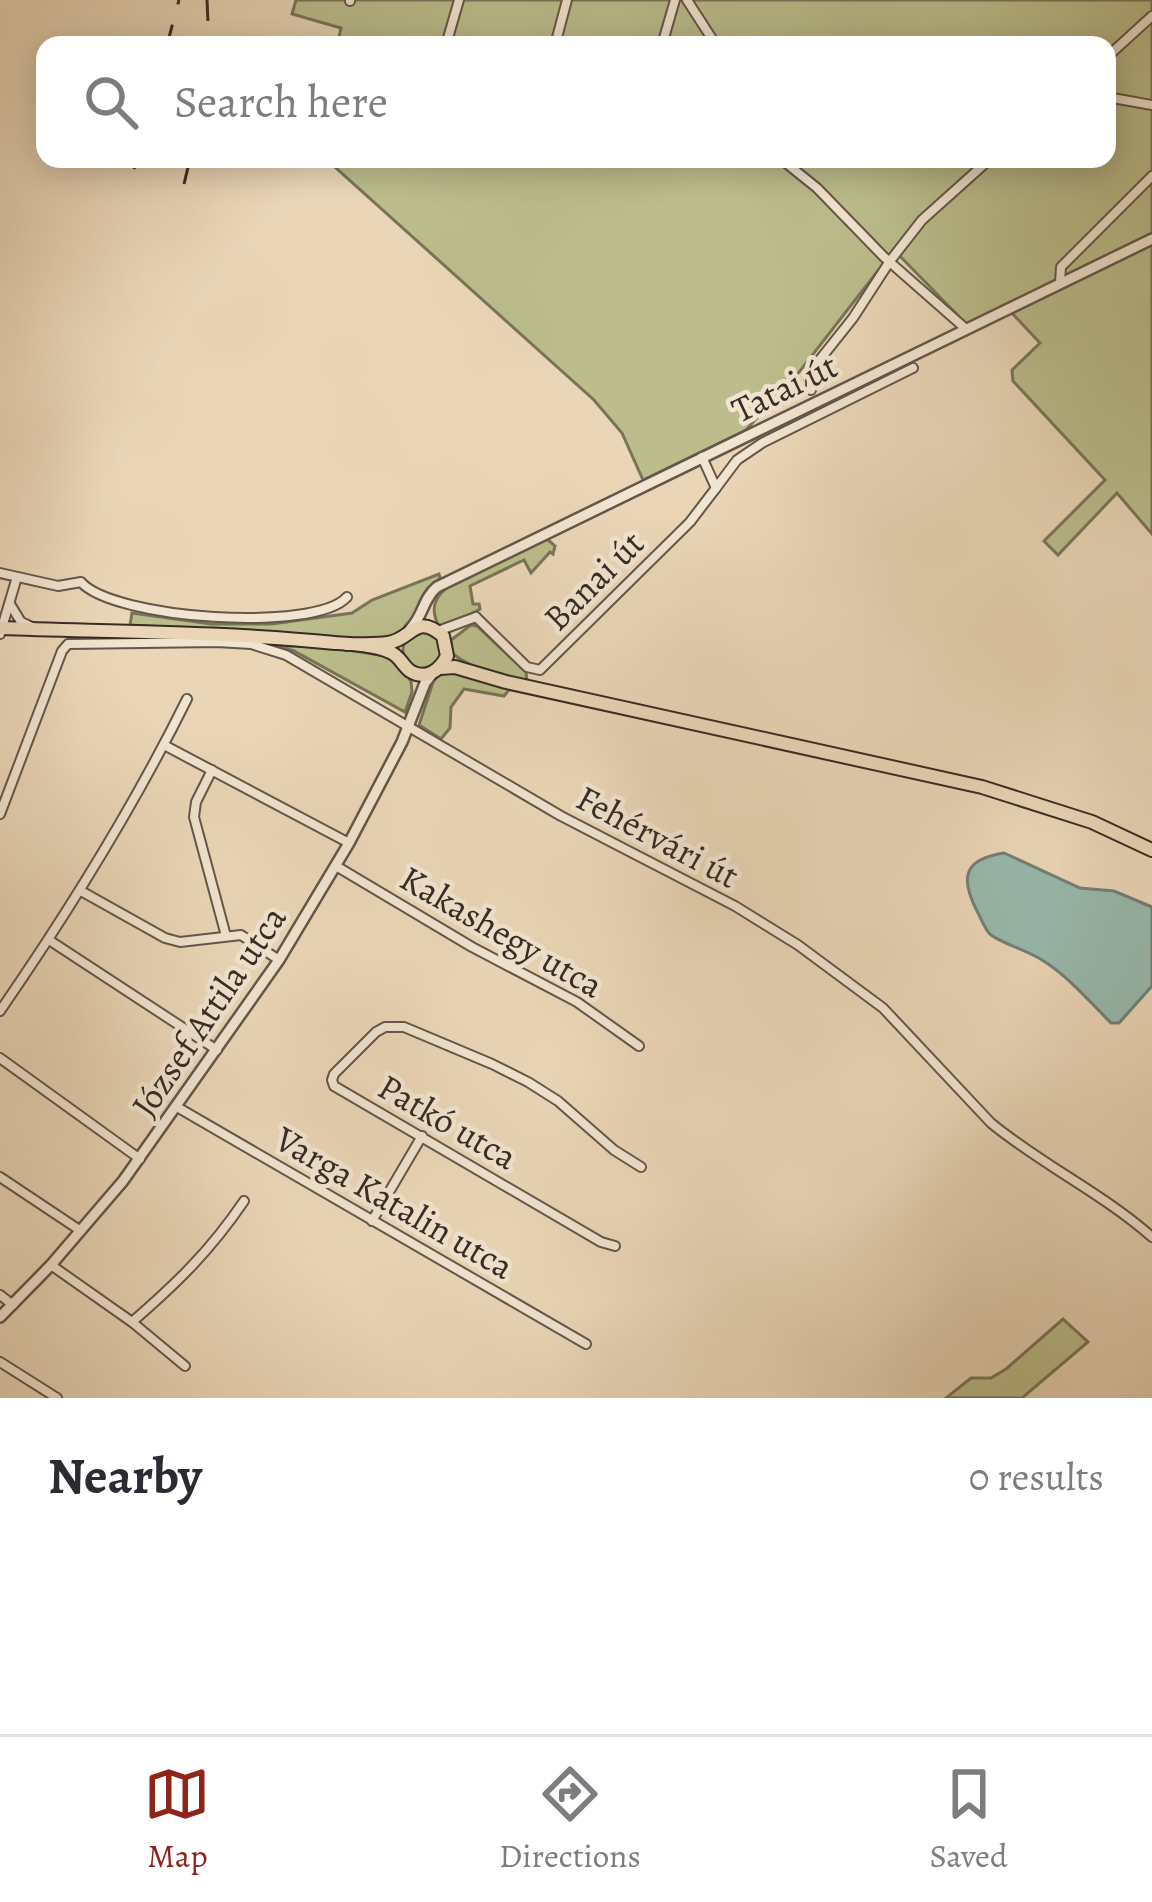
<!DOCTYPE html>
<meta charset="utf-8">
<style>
:root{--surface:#fff;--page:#f7f7f7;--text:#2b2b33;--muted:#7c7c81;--line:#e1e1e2;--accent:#8f2418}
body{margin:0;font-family:Alegreya,serif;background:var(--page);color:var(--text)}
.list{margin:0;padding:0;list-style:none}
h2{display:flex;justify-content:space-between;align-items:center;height:156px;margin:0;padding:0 48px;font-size:51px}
h2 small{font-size:39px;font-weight:400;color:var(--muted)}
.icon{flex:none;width:66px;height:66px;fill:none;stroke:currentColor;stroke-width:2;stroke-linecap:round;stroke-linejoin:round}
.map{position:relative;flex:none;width:1152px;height:1398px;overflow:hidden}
.search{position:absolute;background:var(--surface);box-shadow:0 6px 30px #0003;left:36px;right:36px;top:36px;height:132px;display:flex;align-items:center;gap:30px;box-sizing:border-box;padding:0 42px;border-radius:24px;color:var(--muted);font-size:45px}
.sheet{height:336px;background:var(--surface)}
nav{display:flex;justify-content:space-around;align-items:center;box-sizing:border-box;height:168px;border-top:3px solid var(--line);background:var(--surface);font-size:33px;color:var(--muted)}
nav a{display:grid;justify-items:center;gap:6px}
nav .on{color:var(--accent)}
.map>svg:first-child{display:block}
.green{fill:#bbbd8c;stroke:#797458;stroke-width:3}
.water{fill:#98b9ad;stroke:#718076;stroke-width:3}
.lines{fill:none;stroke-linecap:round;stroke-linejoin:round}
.minor-casing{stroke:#645649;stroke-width:12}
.tertiary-casing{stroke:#645649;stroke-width:14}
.primary-casing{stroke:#372b24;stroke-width:16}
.minor{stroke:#f1e4d0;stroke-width:8}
.tertiary{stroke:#f1e4d0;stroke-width:9}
.primary{stroke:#ead6b7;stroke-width:12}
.rail{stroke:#372b24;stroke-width:3;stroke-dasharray:21 21;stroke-linecap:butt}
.labels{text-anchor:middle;stroke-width:9;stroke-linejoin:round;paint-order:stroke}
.street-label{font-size:36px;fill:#372b24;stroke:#f1e4d0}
</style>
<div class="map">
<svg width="1152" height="1398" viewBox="0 0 1152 1398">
<rect width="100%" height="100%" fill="#ead6b7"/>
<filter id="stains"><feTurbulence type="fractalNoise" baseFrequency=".00167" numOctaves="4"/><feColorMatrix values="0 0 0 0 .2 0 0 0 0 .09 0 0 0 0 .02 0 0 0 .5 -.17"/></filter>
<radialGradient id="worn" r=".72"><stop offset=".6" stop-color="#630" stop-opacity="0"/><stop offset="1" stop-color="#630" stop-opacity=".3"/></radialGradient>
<g class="green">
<polygon points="296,0 1152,0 1152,534 1117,493 1058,555 1044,541 1105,480 1013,381 1012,370 1040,343 1010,311 973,331 894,250 800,371 746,430 643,480 622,433 594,400 326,159 1107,159 1107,45 337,45 341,28 292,14"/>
<path d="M 547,539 L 555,546 L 553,554 L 550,552 L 531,573 L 524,560 L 470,586 L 473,604 L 479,604 L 480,609 L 452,624 L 440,628 C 429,609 434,597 451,584 Z"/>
<path d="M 439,574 L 440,578 C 416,597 417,633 383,640 L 130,625 L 132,613 L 211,624 L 272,624 L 352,613 L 372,600 Z"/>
<path d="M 471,625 L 477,626 L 526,672 L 527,682 C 501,677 474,670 453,654 L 451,640 Z"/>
<circle cx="422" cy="650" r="19"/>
<polygon points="278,646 323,646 392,657 411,681 412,692 405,712 294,651"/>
<polygon points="449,670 513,685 504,696 464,689 451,707 450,728 441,739 419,725 434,679"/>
<polygon points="1063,1319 1088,1342 1022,1398 946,1398 971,1378 991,1378 1006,1369"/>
</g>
<path class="water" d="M 1004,853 L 1080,888 L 1114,891 L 1152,907 L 1152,986 L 1119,1023 L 1111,1023 C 1089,1001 1068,976 1042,960 C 1029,951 1001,943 991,935 C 985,930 981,918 977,911 C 959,876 965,859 1004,853 Z"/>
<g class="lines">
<g class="minor-casing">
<g id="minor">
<polyline points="687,0 716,45"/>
<polyline points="350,1 350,0"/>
<polyline points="446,45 459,0"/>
<polyline points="555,45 567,0"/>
<polyline points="662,45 675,0"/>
<polyline points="1107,57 1152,16"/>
<polyline points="1107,97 1152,105"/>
<polyline points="781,159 817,188 884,257 966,329"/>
<polyline points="1060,282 1061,267 1152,176"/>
<polyline points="811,390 811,374 814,367 853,318 890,261 922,220 990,159"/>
<polyline points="716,488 737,460 762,443 913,368"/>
<path d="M 0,573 L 58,586 L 81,582 C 113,619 315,633 347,597"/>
<polyline points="10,604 21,622 32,627"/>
<polyline points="476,617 527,667 540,670 690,522 716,488 702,457"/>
<polyline points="438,631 476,617"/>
<polyline points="0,634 17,577"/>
<polyline points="164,745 349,843"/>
<polyline points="212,770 196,802 194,817 226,936"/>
<path d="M 0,814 L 62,651 L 68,644 L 217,642 L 251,644 L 286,655 L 561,816 L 735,906 L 798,945 L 883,1008 L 991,1123 C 1042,1165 1102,1193 1152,1237"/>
<polyline points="336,866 472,947 577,1002 639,1046"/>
<polyline points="81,891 165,938 180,942 241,935 279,960"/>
<polyline points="49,940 217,1050"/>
<path d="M 0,1011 C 69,911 133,808 187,699"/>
<polyline points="0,1058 140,1159"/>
<polyline points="177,1107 586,1344"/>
<polyline points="0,1177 81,1231"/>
<polyline points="372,1221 422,1136"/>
<polyline points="615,1246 601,1242 334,1086 332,1080 334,1074 376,1032 385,1027 404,1027 492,1064 528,1082 558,1101 614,1150 641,1167"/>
<polyline points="51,1265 132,1322 185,1366"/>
<polyline points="0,1295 13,1305"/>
<path d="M 132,1322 C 177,1283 210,1251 244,1201"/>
<polyline points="0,1362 57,1398"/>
</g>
</g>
<g class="tertiary-casing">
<g id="tertiary">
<path d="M 410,629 C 423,617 423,598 437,587 L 1152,239"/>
<polyline points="0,1317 51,1265 123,1181 279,960 349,843 402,742 425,683 433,673"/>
</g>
</g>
<g class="primary-casing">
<g id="primary">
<path d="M 0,628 C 112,632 224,632 335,643 C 352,644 374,645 390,652 C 400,656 402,665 410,671 C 426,681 440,670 447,656 L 443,636 C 415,612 413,639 388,643 C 375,645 360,644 346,644"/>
<polyline points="440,668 455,667 506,682 982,787 1092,822 1152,850"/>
</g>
</g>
<use href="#minor" class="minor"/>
<use href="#tertiary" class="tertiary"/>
<use href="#primary" class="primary"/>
<g class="rail">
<polyline points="207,0 209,45"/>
<polyline points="167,45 179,0"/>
<polyline points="134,169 137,159"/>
<polyline points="184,184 190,159"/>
</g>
</g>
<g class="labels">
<g class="street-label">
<text transform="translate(784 387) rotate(-26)" y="13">Tatai út</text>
<text transform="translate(593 580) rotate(-45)" y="13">Banai út</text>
<text transform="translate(658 836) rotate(28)" y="13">Fehérvári út</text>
<text transform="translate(502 931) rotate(30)" y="13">Kakashegy utca</text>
<text transform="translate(208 1011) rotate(-56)" y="13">József Attila utca</text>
<text transform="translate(448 1121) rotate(30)" y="13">Patkó utca</text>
<text transform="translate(395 1202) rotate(30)" y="13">Varga Katalin utca</text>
</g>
</g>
<rect width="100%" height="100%" filter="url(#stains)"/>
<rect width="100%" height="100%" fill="url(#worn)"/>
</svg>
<div class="search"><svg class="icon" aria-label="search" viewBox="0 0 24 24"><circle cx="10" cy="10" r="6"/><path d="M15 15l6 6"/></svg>Search here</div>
</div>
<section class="sheet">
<h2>Nearby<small>0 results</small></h2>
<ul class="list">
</ul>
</section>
<nav>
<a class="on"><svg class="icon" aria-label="map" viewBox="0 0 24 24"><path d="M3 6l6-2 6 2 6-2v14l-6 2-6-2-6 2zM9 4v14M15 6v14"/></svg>Map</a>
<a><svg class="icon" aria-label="directions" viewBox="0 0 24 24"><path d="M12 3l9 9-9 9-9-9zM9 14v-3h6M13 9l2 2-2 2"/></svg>Directions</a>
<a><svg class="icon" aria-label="saved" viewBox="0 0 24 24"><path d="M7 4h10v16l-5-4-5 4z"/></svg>Saved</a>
</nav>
